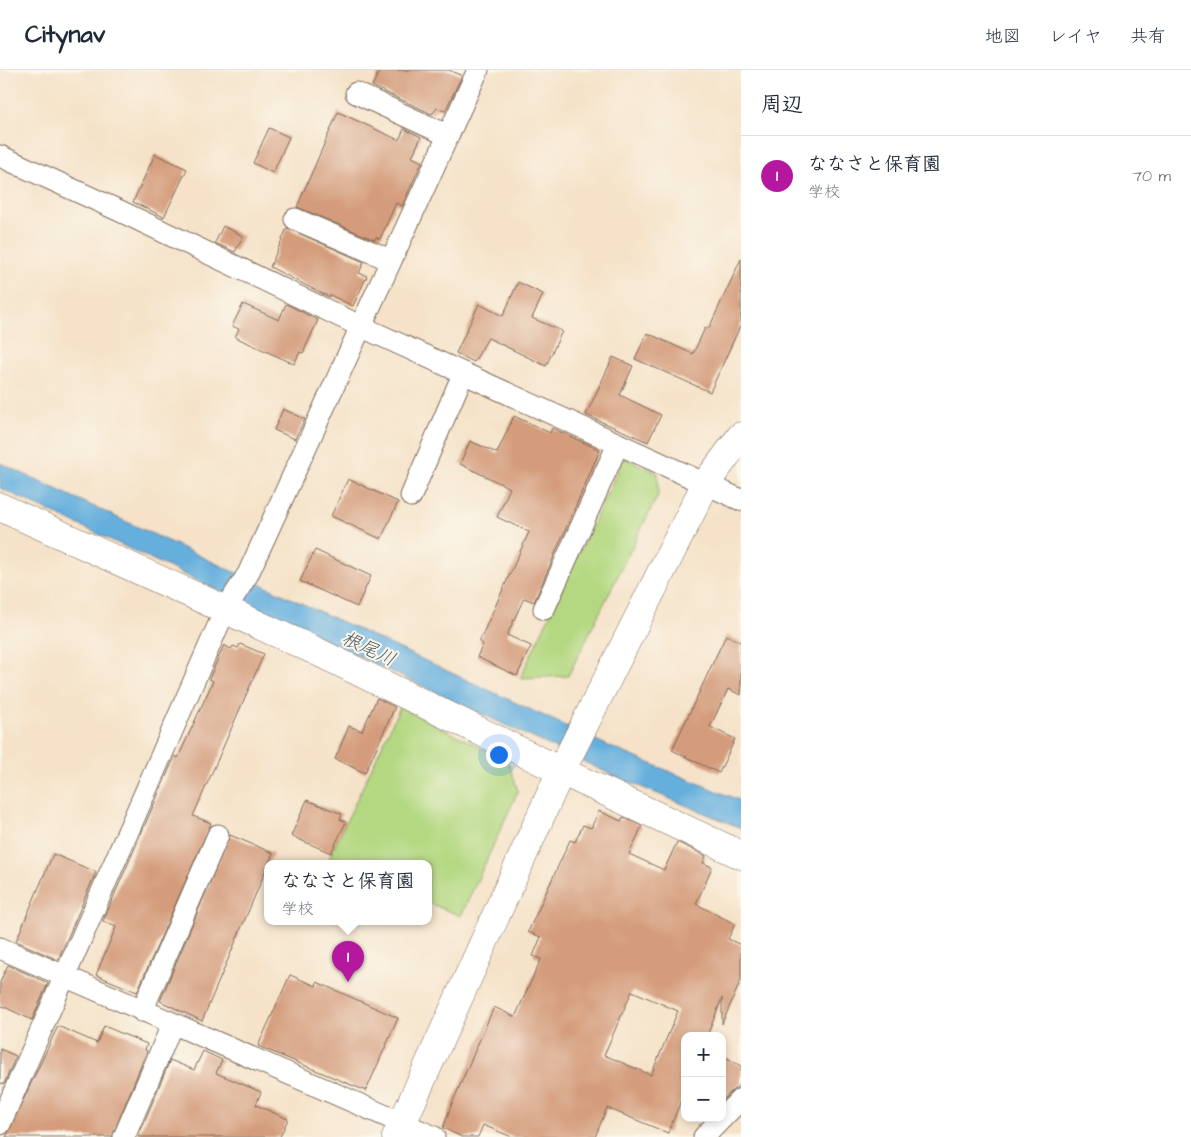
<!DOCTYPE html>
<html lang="ja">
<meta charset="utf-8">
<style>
:root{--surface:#fff;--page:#f2f2f3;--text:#1f2937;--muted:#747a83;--line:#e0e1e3;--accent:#b5179e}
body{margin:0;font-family:"Architects Daughter","Klee One",sans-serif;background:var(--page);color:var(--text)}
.controls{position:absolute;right:15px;bottom:15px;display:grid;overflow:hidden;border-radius:10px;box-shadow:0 2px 8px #0003}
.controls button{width:45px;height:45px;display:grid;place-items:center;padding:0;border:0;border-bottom:1px solid var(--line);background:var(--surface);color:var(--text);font:25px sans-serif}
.you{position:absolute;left:498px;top:684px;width:18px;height:18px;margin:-12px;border:4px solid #fff;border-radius:50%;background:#1a73e8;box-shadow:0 0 0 8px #1a73e833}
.badge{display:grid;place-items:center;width:32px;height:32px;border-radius:50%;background:var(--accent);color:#fff;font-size:16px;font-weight:700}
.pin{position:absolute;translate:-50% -41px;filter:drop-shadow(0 1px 2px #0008)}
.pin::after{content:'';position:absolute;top:26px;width:18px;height:15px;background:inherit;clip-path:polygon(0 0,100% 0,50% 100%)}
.popup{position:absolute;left:264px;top:790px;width:168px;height:65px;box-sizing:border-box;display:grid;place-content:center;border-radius:10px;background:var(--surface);filter:drop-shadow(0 1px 4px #0005);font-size:16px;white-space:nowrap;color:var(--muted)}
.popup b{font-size:19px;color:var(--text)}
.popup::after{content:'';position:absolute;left:50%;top:100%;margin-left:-10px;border:10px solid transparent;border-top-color:var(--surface)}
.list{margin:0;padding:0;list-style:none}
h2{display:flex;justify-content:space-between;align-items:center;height:65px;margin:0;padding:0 20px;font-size:21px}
h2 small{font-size:16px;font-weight:400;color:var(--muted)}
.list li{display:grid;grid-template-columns:32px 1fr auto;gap:15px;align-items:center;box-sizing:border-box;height:80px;padding:0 20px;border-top:1px solid var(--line)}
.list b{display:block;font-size:19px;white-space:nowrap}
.list p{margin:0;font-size:16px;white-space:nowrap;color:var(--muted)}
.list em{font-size:16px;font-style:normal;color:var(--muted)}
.map{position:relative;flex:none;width:741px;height:1067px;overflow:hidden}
header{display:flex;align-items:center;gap:30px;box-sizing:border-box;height:70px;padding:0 25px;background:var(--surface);border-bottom:1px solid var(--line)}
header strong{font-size:24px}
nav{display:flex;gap:28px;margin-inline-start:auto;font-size:18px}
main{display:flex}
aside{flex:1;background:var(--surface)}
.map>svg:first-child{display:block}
.green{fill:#b4d881;stroke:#788150}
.water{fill:#65afdd;stroke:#506c7e}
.building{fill:#d49c7c;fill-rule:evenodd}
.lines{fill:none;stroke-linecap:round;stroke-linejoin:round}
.minor-casing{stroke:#7c6a5a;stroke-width:23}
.tertiary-casing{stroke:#7c6a5a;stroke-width:29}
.minor{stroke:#fff;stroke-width:21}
.tertiary{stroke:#fff;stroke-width:28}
.labels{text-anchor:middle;stroke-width:4;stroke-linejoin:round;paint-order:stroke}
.water-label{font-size:19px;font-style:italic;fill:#4a5961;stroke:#fbf7ec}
</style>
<header>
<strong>Citynav</strong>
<nav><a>地図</a><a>レイヤ</a><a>共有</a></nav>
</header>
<main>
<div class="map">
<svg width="741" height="1067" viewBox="0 0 741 1067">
<rect width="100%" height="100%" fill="#fbf7ec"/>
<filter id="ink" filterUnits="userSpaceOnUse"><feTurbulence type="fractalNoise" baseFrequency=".02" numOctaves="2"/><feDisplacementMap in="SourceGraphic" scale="10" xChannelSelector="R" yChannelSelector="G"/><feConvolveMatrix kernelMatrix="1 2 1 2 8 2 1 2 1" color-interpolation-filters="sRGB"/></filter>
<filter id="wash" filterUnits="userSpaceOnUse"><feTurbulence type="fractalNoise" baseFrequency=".0096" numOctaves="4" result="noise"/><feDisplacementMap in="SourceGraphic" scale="20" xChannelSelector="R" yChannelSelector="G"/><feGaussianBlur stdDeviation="1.12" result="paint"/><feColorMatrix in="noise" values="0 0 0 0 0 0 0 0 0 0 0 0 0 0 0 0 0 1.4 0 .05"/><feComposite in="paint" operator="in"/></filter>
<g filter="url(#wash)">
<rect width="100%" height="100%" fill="#f5e2c8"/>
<g class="green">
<polygon points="624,388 658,403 658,425 568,606 520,608"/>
<polygon points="400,637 508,691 518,721 461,846 428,833 428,793 327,793"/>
</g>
<polygon class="water" points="0,393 613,678 741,731 741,758 612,705 0,418"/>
<g id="blocks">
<g class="building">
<polygon points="380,0 449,0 462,6 445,41 437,38 432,44 372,16"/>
<polygon points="338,42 399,70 404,59 421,67 412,87 422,92 402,136 396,133 380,169 376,167 375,170 297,137"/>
<polygon points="269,58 289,67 273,103 253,93"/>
<polygon points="155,84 187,99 164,147 133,132"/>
<polygon points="223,156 243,166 235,182 215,173"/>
<polygon points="287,158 364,192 359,203 367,206 353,236 330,225 329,227 270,197"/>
<polygon points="741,189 741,254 710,322 635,289 647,263 693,284 705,258 709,258"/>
<polygon points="518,212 543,224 532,248 562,261 546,296 488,268 474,292 456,283 479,234 503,246"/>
<polygon points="243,234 279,250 286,234 318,250 303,283 300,282 294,294 235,267 239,259 232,256"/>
<polygon points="613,287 633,296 620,325 661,345 648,372 586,345"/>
<polygon points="283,339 305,349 295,369 274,360"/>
<polygon points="514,346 550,363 552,358 600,380 534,532 524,528 507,565 531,576 517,606 477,587 483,574 479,572 529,462 497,447 510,418 460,394 470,371 497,383"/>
<polygon points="348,409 398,432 381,469 331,446"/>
<polygon points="315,480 371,506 357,537 300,511"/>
<polygon points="726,565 741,572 741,625 728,619 710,657 735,669 719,703 672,680"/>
<polygon points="240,574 264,584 193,746 211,753 137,922 96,905 116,857 103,851 175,686 178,688 213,611 209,609 224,575 231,579 233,576 238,578"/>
<polygon points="377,628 395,637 365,703 335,689 349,656 362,661"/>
<polygon points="307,730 342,744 340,749 346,752 331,783 291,766"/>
<path d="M 599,741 L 621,751 L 623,747 L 642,756 L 629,784 L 664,800 L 677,772 L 706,786 L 703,793 L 712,797 L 696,834 L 735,854 L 728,869 L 741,875 L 741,910 L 722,954 L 722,928 L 707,966 L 685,966 L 685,1021 L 668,1063 L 607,1038 L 595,1067 L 512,1067 L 483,1055 L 478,1067 L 462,1067 L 443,1058 L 451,1036 L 494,937 L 515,947 L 541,889 L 533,886 L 541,867 L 528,862 L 570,770 L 575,772 L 583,755 L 591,758 ZM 632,921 L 678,941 L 651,1005 L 604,985 Z"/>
<polygon points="230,765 273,783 202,951 160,931"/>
<polygon points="53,784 96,802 58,890 16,871"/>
<polygon points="8,895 48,913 32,950 0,935 0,912"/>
<polygon points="290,905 316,916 317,912 398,948 366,1021 258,976"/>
<polygon points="58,956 97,973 104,956 147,974 145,980 147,981 112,1067 6,1067"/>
<polygon points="0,979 16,986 4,1014 0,1013"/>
<polygon points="203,981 222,990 216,1003 261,1022 256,1035 288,1049 280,1067 138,1067 170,990 194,1000"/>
<polygon points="722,985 741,996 741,1013 722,1030"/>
</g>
</g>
</g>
<g filter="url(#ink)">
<use href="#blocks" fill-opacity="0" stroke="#7c6a5a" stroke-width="1"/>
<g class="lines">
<g class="minor-casing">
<g id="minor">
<polyline points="356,23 447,65"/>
<polyline points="0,86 122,142 360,256 741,430"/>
<polyline points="295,149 390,190"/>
<polyline points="411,426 463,304"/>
<polyline points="544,539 618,374"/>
<polyline points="0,878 434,1067"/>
<polyline points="142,941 218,765"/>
<polyline points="722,1048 741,1029"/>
<polyline points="0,1054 225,540 248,504 478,0"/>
<polyline points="124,1067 172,955"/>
<polyline points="704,1067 722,1048"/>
</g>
</g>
<g class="tertiary-casing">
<g id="tertiary">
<polyline points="0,437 318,582 561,701 741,785"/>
<polyline points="396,1067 561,701 706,413 741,366"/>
</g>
</g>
<use href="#minor" class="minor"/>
<use href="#tertiary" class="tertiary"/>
</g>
</g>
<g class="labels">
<g class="water-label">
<text transform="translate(369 578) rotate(25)" y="7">根尾川</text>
</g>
</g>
</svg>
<div class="controls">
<button>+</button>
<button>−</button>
</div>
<div class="you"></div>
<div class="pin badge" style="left:348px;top:912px">1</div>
<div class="popup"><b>ななさと保育園</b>学校</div>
</div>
<aside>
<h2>周辺<small></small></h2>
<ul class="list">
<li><span class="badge">1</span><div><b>ななさと保育園</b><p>学校</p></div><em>70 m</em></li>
</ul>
</aside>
</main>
